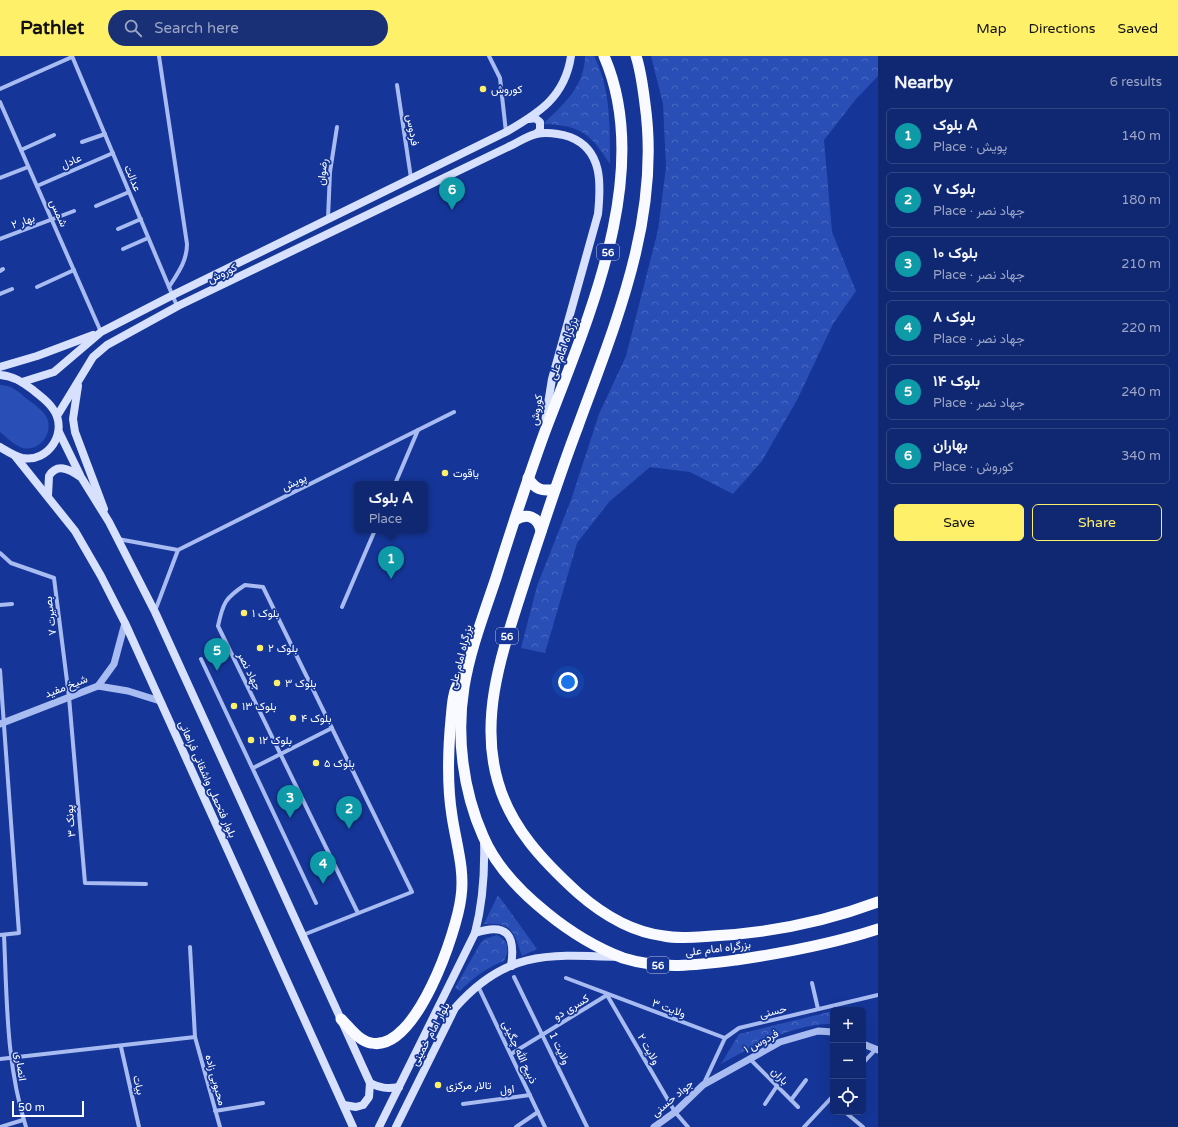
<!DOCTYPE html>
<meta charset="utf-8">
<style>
:root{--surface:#102872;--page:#193077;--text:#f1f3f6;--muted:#9ca6c4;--line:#304484;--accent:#fff069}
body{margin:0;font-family:"Varela Round",Vazirmatn,sans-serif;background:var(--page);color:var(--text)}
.controls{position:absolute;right:12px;bottom:12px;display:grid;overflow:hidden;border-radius:6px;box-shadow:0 4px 16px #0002}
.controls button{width:36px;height:36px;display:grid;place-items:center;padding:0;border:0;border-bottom:1px solid var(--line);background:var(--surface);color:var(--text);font:20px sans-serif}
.scale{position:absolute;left:12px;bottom:10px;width:72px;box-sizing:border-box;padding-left:4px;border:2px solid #fff;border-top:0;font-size:11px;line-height:14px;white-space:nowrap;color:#fff;-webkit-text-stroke:3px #153698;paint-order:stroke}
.you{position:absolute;left:568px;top:626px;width:14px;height:14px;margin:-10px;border:3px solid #fff;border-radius:50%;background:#1a73e8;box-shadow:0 0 0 6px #1a73e833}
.badge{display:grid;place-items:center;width:26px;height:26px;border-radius:50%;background:var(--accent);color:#fff;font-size:13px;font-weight:700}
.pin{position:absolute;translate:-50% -33px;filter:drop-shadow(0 1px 2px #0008)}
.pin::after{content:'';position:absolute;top:21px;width:14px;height:12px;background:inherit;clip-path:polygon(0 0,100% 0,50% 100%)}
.popup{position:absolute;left:354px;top:425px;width:74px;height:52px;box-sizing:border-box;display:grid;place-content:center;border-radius:6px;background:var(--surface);filter:drop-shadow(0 1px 3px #0005);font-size:13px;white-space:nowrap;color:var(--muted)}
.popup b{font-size:15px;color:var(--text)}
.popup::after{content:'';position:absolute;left:50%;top:100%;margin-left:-8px;border:8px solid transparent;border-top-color:var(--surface)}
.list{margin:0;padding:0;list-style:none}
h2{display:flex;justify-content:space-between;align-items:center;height:52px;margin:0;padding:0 16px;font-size:17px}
h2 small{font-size:13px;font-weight:400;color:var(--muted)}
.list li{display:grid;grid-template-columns:26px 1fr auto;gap:12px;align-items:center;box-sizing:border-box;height:56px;margin:0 8px 8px;padding:0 8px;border:1px solid var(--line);border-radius:6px}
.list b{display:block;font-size:15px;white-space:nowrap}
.list p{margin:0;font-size:13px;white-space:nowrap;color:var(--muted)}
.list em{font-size:13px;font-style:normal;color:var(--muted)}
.actions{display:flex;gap:8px;padding:12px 16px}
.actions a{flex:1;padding:9px 0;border:1px solid var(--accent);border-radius:6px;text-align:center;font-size:14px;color:var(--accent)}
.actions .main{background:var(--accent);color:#111}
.icon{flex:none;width:22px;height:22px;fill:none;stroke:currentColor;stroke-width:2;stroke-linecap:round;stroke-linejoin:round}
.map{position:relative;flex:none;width:878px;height:1071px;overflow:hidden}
header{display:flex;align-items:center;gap:24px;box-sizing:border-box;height:56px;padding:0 20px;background:var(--accent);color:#111}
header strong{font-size:19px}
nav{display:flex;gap:22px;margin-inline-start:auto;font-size:14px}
.search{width:280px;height:36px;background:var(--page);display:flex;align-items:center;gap:10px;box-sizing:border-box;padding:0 14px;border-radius:22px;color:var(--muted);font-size:15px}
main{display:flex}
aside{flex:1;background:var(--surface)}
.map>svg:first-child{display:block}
.grass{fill:#294eb6}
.forest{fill:url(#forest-crowns)}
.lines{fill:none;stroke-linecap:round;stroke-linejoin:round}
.minor{stroke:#a8bcf2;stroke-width:4}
.tertiary{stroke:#a8bcf2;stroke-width:7}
.secondary{stroke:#d7e0fc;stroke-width:8}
.trunk{stroke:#f9faff;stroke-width:11}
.poi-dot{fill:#fff069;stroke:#153698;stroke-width:1.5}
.labels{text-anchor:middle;stroke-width:3.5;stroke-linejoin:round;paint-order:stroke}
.shield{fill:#153698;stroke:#b9c3e0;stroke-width:1}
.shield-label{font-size:10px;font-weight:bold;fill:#fff}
.poi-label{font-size:11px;fill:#fff;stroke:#153698;text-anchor:start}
.street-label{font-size:11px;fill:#fff;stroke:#153698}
</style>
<header>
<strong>Pathlet</strong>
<div class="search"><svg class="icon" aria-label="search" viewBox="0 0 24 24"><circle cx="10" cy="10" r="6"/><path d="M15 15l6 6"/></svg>Search here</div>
<nav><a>Map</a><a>Directions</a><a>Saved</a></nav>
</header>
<main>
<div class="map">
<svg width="878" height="1071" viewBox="0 0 878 1071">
<defs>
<pattern id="forest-crowns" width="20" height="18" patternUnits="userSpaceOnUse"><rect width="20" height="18" fill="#294eb6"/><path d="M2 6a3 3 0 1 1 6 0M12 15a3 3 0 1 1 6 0" fill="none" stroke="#4969c1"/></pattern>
</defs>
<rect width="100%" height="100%" fill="#153698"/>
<path class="grass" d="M 0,329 C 12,329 19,336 27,343 C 34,348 43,354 47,362 C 54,379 37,398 20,391 C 13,388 6,381 0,376 Z"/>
<g class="forest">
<path d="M 585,0 L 594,0 C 611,33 610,72 610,108 C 590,77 580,69 543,68 C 563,49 585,30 585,0 Z"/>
<polygon points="651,0 878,0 878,20 856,43 824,84 832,176 856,235 833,268 797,344 762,405 733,438 690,416 650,411 609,446 577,487 545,597 521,592 537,530 571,444 599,358 626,300 658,174 666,111 663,48"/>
<path d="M 498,839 L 537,893 L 522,900 C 514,876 512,866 484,868 Z"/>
<path d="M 497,879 C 509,885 510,894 504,905 C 487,911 473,922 460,935 L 455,932 L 480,888 L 485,883 Z"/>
<path d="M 833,955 L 833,968 C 794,967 754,990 721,1008 L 739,978 Z"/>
</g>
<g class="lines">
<g class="minor">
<polyline points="72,0 177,250"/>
<path d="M 159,0 L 187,188 C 187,205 178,217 169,231"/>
<polyline points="489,0 500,22 506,76"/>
<polyline points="397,29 411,122"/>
<polyline points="0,33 72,1"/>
<polyline points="0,46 101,276"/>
<polyline points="82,86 105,78"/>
<polyline points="21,94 54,79"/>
<polyline points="0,122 28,111"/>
<polyline points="37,130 113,97"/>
<polyline points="96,150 129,136"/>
<polyline points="328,162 330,116 337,71"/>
<polyline points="118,173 141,163"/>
<polyline points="0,183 74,155"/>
<polyline points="123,193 148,182"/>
<polyline points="0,215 3,213"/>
<polyline points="37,231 74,214"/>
<polyline points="0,238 12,233"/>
<polyline points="395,428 418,374"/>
<polyline points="118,483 178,494 454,356"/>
<polyline points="0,497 11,507 54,522 69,641 85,827 146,828"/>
<polyline points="0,549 12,548"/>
<polyline points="342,551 375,474"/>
<polyline points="155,555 178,494"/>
<polyline points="201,603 316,847"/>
<polyline points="0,614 19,877 0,879"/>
<polyline points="253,712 332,672"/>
<path d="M 4,879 C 7,944 6,1008 26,1071"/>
<path d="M 303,879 L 412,836 L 263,531 L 245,529 C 225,542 223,547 218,570 L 358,857"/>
<polyline points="190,891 195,981 220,1071"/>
<polyline points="514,921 587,1071"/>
<polyline points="566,922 725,982"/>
<polyline points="812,927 818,953"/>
<polyline points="478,930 545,1071"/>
<polyline points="607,939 675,1056 688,1071"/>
<polyline points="121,991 139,1071"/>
<polyline points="511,998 607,939"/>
<polyline points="0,1003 195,981"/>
<polyline points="750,1003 798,1051"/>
<polyline points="863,1007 876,993"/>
<polyline points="704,1027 725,982 739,972 878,939"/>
<polyline points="791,1044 806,1024"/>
<polyline points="463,1048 530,1039"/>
<polyline points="765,1048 777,1030"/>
<polyline points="215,1055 263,1047"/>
<polyline points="845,1056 863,1071"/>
<polyline points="0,1071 23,1064"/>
<polyline points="516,1071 538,1056"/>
<polyline points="804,1071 833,1040"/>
</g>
<g class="tertiary">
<polyline points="98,630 128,635 160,645"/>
<polyline points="0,668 98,630 114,608 125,567"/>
<polyline points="863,988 878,994"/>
<polyline points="654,1071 675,1056 703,1029 780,986 818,975 833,976"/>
</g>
<g class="secondary">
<polyline points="529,63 535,62 540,66 540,74 536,78"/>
<polyline points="0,311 37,300 93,279"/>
<path d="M 0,319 C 14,320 22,326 33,334 C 40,340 48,345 53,353 C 69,375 49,407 22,402 C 14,400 7,395 0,391"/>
<path d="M 22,326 L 54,316 L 101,276 L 173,239 L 506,76 C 539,57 565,41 571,0"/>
<polyline points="78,330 73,363 75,376 104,453"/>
<path d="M 57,360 L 93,301 L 107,289 L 178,250 L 508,91 C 517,87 527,80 536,78 C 547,76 560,78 570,81 C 603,94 601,128 598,158 L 552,323 L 545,366"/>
<path d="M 59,376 L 81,421 L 109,466 L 155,556 L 370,1027 C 380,1032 387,1033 399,1031"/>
<polyline points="15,400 75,475 101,520 125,567 353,1071"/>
<path d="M 48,440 L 49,420 C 57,407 69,413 79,420"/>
<path d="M 475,877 C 507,866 516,879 511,910"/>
<polyline points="344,1049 356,1051 363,1049 369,1041 370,1027"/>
<path d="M 379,1071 L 475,877 C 483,846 485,816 484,784"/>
<path d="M 396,1071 L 455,952 C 505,895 547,898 617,901"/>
</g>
<g class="trunk">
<path d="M 604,0 C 655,117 586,267 544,378 C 527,425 511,474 496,522 C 484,558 470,594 464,631 C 456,680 463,735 483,780 C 496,811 522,837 547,857 C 569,875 597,892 623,902 C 661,914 698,909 736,904 C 784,897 832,888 878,873"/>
<path d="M 636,0 C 641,15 643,32 645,48 C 661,161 616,266 578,370 C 557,425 539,481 521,537 C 502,597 479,662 498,726 C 511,772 544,806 578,837 C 602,858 632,876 664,880 C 679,883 697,881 712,880 C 769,877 825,866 878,846"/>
<path d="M 528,422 C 535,433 542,436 555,433"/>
<path d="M 515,464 C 527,457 538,460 541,475"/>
<path d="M 341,963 C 350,972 359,985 371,987 C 416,997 457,875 461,841 C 465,814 456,787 452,760 C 447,729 448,695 451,663 C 452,655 452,647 454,639 C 455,632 459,626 462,620"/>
</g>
</g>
<g class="poi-dot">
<circle cx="483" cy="33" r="4"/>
<circle cx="445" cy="417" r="4"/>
<circle cx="244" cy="557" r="4"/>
<circle cx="260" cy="592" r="4"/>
<circle cx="277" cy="627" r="4"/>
<circle cx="234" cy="650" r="4"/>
<circle cx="293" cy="662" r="4"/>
<circle cx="251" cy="684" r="4"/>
<circle cx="316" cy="707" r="4"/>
<circle cx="438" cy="1029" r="4"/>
</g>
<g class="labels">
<g class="shield">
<rect x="597" y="188" width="22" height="16" rx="3"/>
<rect x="496" y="572" width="22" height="16" rx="3"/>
<rect x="647" y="901" width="22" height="16" rx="3"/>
</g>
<g class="shield-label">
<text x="608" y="200">56</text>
<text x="507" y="584">56</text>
<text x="658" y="913">56</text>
</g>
<g class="poi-label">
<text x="491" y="37">کوروش</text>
<text x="453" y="421">یاقوت</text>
<text x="252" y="561">بلوک ۱</text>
<text x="268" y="596">بلوک ۲</text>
<text x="285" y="631">بلوک ۳</text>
<text x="242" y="654">بلوک ۱۳</text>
<text x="301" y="666">بلوک ۴</text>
<text x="259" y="688">بلوک ۱۲</text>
<text x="324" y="711">بلوک ۵</text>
<text x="446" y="1033">تالار مرکزی</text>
</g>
<g class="street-label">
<text transform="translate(413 74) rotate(81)" y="4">فردوس</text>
<text transform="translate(71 105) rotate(-24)" y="4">عادل</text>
<text transform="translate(322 116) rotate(-84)" y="4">رضوان</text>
<text transform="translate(133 122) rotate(67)" y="4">عدالت</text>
<text transform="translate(59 157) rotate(66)" y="4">شمس</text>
<text transform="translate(23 165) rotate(-20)" y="4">بهار ۲</text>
<text transform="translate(222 217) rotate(-26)" y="4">کوروش</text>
<text transform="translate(563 292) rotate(-70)" y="4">بزرگراه امام علی</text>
<text transform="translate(536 354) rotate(-81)" y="4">کوروش</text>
<text transform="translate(294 426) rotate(-26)" y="4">پویش</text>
<text transform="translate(50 560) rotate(-97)" y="4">بصیرت ۷</text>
<text transform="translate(460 601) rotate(-76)" y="4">بزرگراه امام علی</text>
<text transform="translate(250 615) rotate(64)" y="4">جهاد نصر</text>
<text transform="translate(66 630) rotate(-21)" y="4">شیخ مفید</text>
<text transform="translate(208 723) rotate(66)" y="4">بلوار فتحعلی واشقانی فراهانی</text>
<text transform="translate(70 765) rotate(-95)" y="4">پونک ۳</text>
<text transform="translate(718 892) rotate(-7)" y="4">بزرگراه امام علی</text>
<text transform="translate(571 951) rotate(-31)" y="4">کسری دو</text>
<text transform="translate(669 952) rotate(20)" y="4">ولایت ۳</text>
<text transform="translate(773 955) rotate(-13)" y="4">حسنی</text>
<text transform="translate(430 978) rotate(-62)" y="4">بلوار امام خمینی</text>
<text transform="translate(761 985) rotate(-28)" y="4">فردوس ۱</text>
<text transform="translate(560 992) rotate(65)" y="4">ولایت 1</text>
<text transform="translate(649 993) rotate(60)" y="4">ولایت ۲</text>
<text transform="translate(520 996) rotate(65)" y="4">ذبیح الله چگینی</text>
<text transform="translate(21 1010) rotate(82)" y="4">انصاری</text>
<text transform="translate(780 1020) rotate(45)" y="4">باران</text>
<text transform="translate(216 1024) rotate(75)" y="4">محبوبی زاده</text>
<text transform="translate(139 1029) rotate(77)" y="4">بیات</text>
<text transform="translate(507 1033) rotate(-7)" y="4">اول</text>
<text transform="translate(672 1042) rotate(-40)" y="4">جواد حسنی</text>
</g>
</g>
</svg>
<div class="controls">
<button>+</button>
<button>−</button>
<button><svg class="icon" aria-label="locate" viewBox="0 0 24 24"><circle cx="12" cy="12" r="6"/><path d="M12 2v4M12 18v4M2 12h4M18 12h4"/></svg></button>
</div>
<div class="scale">50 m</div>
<div class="you"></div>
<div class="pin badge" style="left:391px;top:523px;background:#0f9aa8">1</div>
<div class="popup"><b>بلوک A</b>Place</div>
<div class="pin badge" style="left:349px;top:773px;background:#0f9aa8">2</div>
<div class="pin badge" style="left:290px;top:762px;background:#0f9aa8">3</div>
<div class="pin badge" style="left:323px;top:828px;background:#0f9aa8">4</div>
<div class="pin badge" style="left:217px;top:615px;background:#0f9aa8">5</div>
<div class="pin badge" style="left:452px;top:154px;background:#0f9aa8">6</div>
</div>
<aside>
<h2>Nearby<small>6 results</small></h2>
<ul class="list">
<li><span class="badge" style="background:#0f9aa8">1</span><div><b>بلوک A</b><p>Place · پویش</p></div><em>140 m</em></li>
<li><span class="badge" style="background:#0f9aa8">2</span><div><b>بلوک ۷</b><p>Place · جهاد نصر</p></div><em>180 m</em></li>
<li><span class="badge" style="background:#0f9aa8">3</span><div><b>بلوک ۱۰</b><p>Place · جهاد نصر</p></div><em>210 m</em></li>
<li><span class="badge" style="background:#0f9aa8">4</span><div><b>بلوک ۸</b><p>Place · جهاد نصر</p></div><em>220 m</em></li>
<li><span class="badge" style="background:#0f9aa8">5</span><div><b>بلوک ۱۴</b><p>Place · جهاد نصر</p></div><em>240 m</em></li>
<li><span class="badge" style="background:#0f9aa8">6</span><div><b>بهاران</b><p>Place · کوروش</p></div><em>340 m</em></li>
</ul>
<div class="actions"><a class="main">Save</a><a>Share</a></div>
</aside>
</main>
